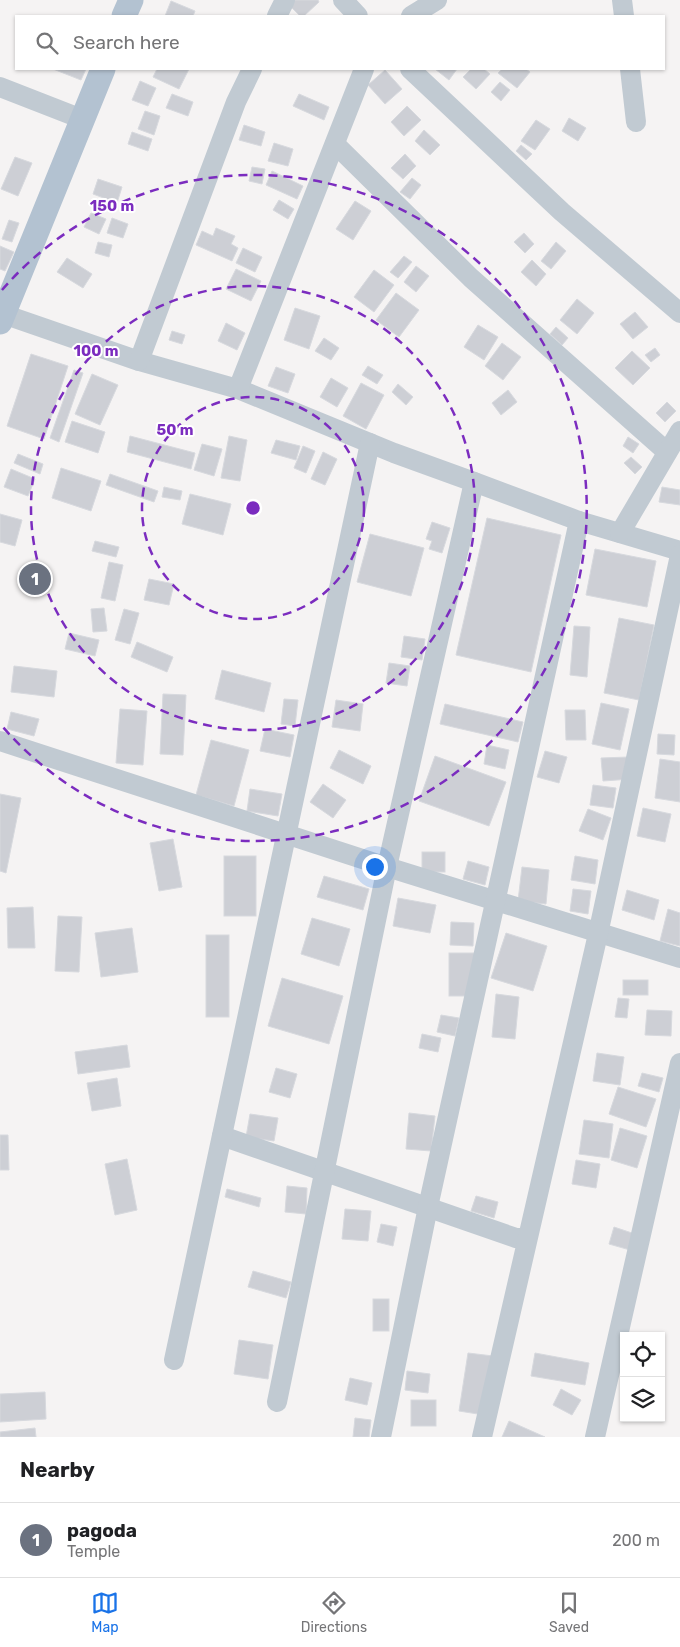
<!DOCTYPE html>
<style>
:root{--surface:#fff;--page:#f6f6f6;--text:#202124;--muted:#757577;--line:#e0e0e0;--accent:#1a73e8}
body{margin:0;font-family:Rubik,sans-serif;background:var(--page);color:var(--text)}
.controls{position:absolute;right:15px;bottom:15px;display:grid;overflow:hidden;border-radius:0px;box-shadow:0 1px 4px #0004}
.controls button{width:45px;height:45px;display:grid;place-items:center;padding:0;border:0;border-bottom:1px solid var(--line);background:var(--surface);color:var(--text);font:25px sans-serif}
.you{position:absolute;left:374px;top:866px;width:18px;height:18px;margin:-12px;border:4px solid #fff;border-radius:50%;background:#1a73e8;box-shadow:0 0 0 8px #1a73e833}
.badge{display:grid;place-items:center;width:32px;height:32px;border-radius:50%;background:var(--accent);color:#fff;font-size:16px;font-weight:700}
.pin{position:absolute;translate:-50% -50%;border:2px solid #fff;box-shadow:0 1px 5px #0006}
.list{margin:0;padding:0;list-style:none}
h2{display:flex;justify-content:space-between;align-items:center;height:65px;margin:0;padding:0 20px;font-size:21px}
h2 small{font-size:16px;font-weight:400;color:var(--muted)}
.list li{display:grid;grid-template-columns:32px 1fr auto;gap:15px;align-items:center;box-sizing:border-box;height:75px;padding:0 20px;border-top:1px solid var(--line)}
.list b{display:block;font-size:19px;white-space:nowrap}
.list p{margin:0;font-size:16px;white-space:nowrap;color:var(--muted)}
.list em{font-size:16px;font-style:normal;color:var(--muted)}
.icon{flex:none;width:28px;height:28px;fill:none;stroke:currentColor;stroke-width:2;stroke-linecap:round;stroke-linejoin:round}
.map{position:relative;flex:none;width:680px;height:1437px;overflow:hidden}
.search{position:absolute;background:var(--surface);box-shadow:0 1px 4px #0004;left:15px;right:15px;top:15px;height:55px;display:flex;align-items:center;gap:12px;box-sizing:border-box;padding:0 18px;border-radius:0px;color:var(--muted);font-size:19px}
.sheet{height:140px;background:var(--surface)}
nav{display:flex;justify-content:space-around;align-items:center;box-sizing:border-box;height:70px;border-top:1px solid var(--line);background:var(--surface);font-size:14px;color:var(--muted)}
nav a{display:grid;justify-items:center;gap:2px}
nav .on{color:var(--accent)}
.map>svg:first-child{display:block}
.building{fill:#cdcfd5;stroke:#d7d9de}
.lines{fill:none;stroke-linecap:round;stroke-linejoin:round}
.minor{stroke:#c1cad2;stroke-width:20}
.major{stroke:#b3c2d1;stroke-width:25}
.ring{fill:none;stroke:#7b2cbf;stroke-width:2.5;stroke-dasharray:9 6}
.centre{fill:#7b2cbf;stroke:#fff;stroke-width:2.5}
.ring-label{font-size:15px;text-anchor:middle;font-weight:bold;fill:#7b2cbf;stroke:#fff;stroke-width:4;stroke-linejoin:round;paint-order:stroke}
</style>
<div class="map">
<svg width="680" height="1437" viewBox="0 0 680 1437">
<rect width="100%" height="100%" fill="#f5f3f3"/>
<g class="building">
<polygon points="294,0 318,0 319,2 304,16 300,16 289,5"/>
<polygon points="171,1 195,11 193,16 165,16"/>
<polygon points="53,69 86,69 81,80"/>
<polygon points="157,69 189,69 179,89 153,77"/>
<polygon points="435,69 457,69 449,80"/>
<polygon points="471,69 484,69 490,74 476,89 463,77"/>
<polygon points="502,69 526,69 530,72 517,88 498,73"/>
<polygon points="385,70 402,89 385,104 368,85"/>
<polygon points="140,81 156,88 148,106 132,100"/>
<polygon points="500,82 510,90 501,101 491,92"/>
<polygon points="172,94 193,102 188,116 166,108"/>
<polygon points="299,94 329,107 324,120 293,106"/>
<polygon points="407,106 421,120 404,136 391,122"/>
<polygon points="145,111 160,116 154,135 138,129"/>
<polygon points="569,118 586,128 578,141 562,131"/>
<polygon points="536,120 550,129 535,150 521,141"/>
<polygon points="244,125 265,132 261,146 239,140"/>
<polygon points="424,130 440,145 430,155 415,141"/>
<polygon points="132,132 152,139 148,151 128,144"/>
<polygon points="274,143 293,149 288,166 268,161"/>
<polygon points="521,145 532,154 526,160 516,151"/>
<polygon points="405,154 416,166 403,179 391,168"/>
<polygon points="15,157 32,163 18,196 1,189"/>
<polygon points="252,167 265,169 262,184 249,181"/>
<polygon points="272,171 303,186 297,199 266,185"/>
<polygon points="412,178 421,185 410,199 400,192"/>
<polygon points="98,179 122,187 117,203 93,194"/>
<polygon points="279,200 294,209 288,219 273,210"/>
<polygon points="355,201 371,211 353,240 336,229"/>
<polygon points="91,213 106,219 99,234 84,227"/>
<polygon points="112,218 128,224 123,238 107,233"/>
<polygon points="9,220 19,223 12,242 2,239"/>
<polygon points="216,228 235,236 231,244 238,248 232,261 196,245 202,231 213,236"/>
<polygon points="524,233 534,244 525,253 514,242"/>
<polygon points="98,242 112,245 109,257 95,253"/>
<polygon points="556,242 566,251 551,269 541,261"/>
<polygon points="0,246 14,252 5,271 0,269"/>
<polygon points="243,248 262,257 255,272 236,263"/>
<polygon points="404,256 412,262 398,278 390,272"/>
<polygon points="67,258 92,274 83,288 57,272"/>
<polygon points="532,260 546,274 536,286 521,272"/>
<polygon points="416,266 429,276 416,292 404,282"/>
<polygon points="236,269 261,281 251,301 226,289"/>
<polygon points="374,270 394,285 374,312 354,297"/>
<polygon points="396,293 419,310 399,337 376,320"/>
<polygon points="577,299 594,313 577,334 560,320"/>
<polygon points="295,308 320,316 309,349 284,340"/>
<polygon points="635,312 648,327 633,339 620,324"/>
<polygon points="226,323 245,333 237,350 218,341"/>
<polygon points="478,325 498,337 484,360 464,347"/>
<polygon points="556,327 568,338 562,345 550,334"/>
<polygon points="172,331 185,335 182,344 169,340"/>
<polygon points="324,338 339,348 331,360 315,351"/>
<polygon points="502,343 521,357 503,380 485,366"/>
<polygon points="655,348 660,355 651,362 645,355"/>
<polygon points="632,351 650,368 633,385 615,368"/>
<polygon points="31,354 68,366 44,439 7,426"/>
<polygon points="368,366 383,375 377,384 362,375"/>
<polygon points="276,367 295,374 288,393 268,386"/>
<polygon points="74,370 83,373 59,442 50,438"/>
<polygon points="92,374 118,385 100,425 75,414"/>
<polygon points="331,378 348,388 337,407 320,397"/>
<polygon points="361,383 384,395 366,429 343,416"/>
<polygon points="398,384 413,397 406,405 392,392"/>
<polygon points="508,390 517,402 501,415 492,403"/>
<polygon points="667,402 676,411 665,422 656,413"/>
<polygon points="72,421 105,432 98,453 65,442"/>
<polygon points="130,436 195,453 191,469 127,452"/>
<polygon points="229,436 247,440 240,481 221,478"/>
<polygon points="628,437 639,444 633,453 623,446"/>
<polygon points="276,440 300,446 296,460 271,453"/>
<polygon points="202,444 222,449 214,476 194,470"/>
<polygon points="303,446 315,451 306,473 294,468"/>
<polygon points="323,452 337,459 325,485 311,479"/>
<polygon points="18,454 43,464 40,474 14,463"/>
<polygon points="631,457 642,467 635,474 624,463"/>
<polygon points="61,468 101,481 91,511 52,498"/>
<polygon points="11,469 35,479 28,496 4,487"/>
<polygon points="110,474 158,491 154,502 106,485"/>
<polygon points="164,487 182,491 180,500 162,497"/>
<polygon points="662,487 680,490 680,505 659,502"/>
<polygon points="190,494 231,504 223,535 182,524"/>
<polygon points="0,514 22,520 15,546 0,542"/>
<polygon points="487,518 561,535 531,672 456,655"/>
<polygon points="432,522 450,528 442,553 429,549 432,541 426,539"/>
<polygon points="370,534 424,548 411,596 357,582"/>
<polygon points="95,541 119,547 116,557 92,551"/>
<polygon points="595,549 656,561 647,607 586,595"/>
<polygon points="109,562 123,565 115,601 101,598"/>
<polygon points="149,579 174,584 169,605 144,600"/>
<polygon points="104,608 107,631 93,632 91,609"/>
<polygon points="124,609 139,613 130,644 115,640"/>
<polygon points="619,618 654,625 639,700 604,693"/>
<polygon points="574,626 590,627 587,677 570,675"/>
<polygon points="69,633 99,640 95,656 65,649"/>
<polygon points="404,636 425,639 422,660 401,657"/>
<polygon points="137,642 173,657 167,672 131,657"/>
<polygon points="389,663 410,666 407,686 386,683"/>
<polygon points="14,666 57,671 54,697 11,692"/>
<polygon points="222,670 271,683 264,712 215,699"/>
<polygon points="163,694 186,695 183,755 160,754"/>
<polygon points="284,699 298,700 295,726 281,724"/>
<polygon points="336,700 363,704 360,731 332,727"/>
<polygon points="601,703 629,709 620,750 592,744"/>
<polygon points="445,704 523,722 518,742 440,724"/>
<polygon points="120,709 147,711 143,765 116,763"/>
<polygon points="565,710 585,710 586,740 566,740"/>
<polygon points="11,712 39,719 34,736 7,729"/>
<polygon points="265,729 294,735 290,757 260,751"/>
<polygon points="658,734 675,735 674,755 657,754"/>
<polygon points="211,740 249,750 234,806 196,795"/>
<polygon points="487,745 509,750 505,769 484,764"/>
<polygon points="339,750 371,766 363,784 330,768"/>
<polygon points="545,751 567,757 559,783 537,777"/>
<polygon points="435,756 506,782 489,826 419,801"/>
<polygon points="629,757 631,779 603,781 601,758"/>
<polygon points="660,759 680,762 680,802 655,798"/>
<polygon points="323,784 346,800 333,818 310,802"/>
<polygon points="593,785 616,788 613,808 590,805"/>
<polygon points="250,789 282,794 278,816 247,811"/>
<polygon points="0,794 21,798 6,873 0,871"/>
<polygon points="643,808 671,814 665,842 637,836"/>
<polygon points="588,809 611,818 603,840 579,831"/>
<polygon points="173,839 182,887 159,891 150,843"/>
<rect x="422" y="852" width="23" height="20"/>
<rect x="224" y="856" width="32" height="60"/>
<polygon points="575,856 598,860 595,884 571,880"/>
<polygon points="468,861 489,867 485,885 463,879"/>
<polygon points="522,867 549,870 546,904 518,901"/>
<polygon points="324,876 369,889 363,910 317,897"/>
<polygon points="573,889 591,891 588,914 570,911"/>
<polygon points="627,890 659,900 654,920 622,910"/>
<polygon points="398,898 436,905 430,933 393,926"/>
<polygon points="33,907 35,948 8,948 7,908"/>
<polygon points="668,909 680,913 680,946 660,941"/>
<polygon points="58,916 82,917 79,972 55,971"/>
<polygon points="312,918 350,929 339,966 301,954"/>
<polygon points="451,922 474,923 473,946 450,945"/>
<polygon points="132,928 138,972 101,977 95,933"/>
<polygon points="506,933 547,946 533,991 491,978"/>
<rect x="206" y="935" width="23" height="82"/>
<rect x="449" y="953" width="26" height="43"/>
<polygon points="282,978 343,996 329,1044 268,1026"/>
<rect x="623" y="980" width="25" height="15"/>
<polygon points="496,994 519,997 515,1039 492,1037"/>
<polygon points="618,998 629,999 627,1018 615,1017"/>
<polygon points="647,1010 672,1011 671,1036 645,1035"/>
<polygon points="441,1015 459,1018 455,1036 437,1032"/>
<polygon points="422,1034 441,1038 438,1052 419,1048"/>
<polygon points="127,1045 130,1067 78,1074 75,1052"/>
<polygon points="597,1053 624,1057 620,1085 593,1081"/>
<polygon points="276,1068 297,1074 290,1098 269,1092"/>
<polygon points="642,1073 663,1078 659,1092 638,1086"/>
<polygon points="117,1078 121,1106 92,1111 87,1083"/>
<polygon points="618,1087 656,1099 646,1127 609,1114"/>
<polygon points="409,1113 435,1116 431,1151 406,1149"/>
<polygon points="250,1114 278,1118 274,1141 246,1137"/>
<polygon points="584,1120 613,1124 609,1158 579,1154"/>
<polygon points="620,1128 647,1136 637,1168 611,1160"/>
<polygon points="0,1135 8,1135 9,1170 0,1170"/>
<polygon points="127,1159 137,1210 115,1215 105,1164"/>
<polygon points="576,1160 600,1164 596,1188 572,1184"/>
<polygon points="287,1186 307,1188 306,1214 285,1212"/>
<polygon points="227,1189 261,1198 259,1207 225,1197"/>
<polygon points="476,1196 498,1202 494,1218 471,1211"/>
<polygon points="345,1209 371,1211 368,1241 342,1239"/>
<polygon points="381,1224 397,1227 393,1246 377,1242"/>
<polygon points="614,1227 635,1234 630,1250 609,1244"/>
<polygon points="253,1271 291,1282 286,1298 248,1287"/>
<rect x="373" y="1299" width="16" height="32"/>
<polygon points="239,1340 273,1345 268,1379 234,1374"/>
<polygon points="468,1353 493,1356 484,1415 459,1411"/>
<polygon points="535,1353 589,1363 585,1385 531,1376"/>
<polygon points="407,1371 430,1374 428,1393 405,1390"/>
<polygon points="350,1378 372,1383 367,1405 345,1400"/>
<polygon points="561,1389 581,1400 572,1415 553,1405"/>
<polygon points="45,1392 46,1419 0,1422 0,1394"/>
<rect x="411" y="1400" width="25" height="26"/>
<polygon points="355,1418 371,1420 369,1437 353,1437"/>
<polygon points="509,1421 545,1437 502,1437"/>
<polygon points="35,1428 36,1437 0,1437 0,1432"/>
</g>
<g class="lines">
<g class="minor">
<polyline points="343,0 358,16"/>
<polyline points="622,0 624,16"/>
<polyline points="277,16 285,0"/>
<polyline points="411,16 437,0"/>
<polyline points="410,69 562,212 680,313"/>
<polyline points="630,69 636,122"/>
<polyline points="0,87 82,119"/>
<polyline points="335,144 471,278 667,452"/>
<polyline points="0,313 139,361 238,389 394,453 474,482 579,521 680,551"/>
<polyline points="139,361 236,102 252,69"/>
<polyline points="238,389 364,69"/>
<polyline points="620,533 680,431"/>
<polyline points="0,741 387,867 680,958"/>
<polyline points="222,1136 516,1238 526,1238"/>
<polyline points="174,1360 370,443"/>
<polyline points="277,1402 387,867 474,482"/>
<polyline points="381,1437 428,1207 579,521"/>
<polyline points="482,1437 598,934 680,555"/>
<polyline points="595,1437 680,1063"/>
</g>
<g class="major">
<polyline points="124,16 131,0"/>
<polyline points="0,322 103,69"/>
</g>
</g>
<g class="ring">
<circle cx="253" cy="508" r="111"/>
<circle cx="253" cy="508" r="222"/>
<path d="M2 290A333 333 0 1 1 2 726"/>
</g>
<circle cx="253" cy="508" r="8" class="centre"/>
<g class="ring-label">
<text x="112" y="211">150 m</text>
<text x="96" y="356">100 m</text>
<text x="175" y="435">50 m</text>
</g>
</svg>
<div class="controls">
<button><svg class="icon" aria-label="locate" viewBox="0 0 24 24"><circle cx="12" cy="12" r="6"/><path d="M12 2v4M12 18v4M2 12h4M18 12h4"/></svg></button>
<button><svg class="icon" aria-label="layers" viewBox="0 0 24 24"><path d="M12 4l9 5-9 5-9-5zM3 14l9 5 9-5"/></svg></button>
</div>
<div class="you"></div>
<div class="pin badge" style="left:35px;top:579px;background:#6b7280">1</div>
<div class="search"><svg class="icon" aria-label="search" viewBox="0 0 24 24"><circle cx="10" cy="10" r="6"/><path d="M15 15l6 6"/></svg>Search here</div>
</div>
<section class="sheet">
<h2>Nearby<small></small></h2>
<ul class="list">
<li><span class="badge" style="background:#6b7280">1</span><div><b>pagoda</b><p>Temple</p></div><em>200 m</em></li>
</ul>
</section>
<nav>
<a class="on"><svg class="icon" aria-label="map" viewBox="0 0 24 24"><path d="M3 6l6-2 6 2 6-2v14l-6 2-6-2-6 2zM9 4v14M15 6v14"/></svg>Map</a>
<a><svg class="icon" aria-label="directions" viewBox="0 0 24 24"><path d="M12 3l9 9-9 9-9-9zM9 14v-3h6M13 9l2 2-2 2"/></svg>Directions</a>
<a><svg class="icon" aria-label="saved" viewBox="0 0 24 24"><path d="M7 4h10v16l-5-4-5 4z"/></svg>Saved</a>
</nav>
